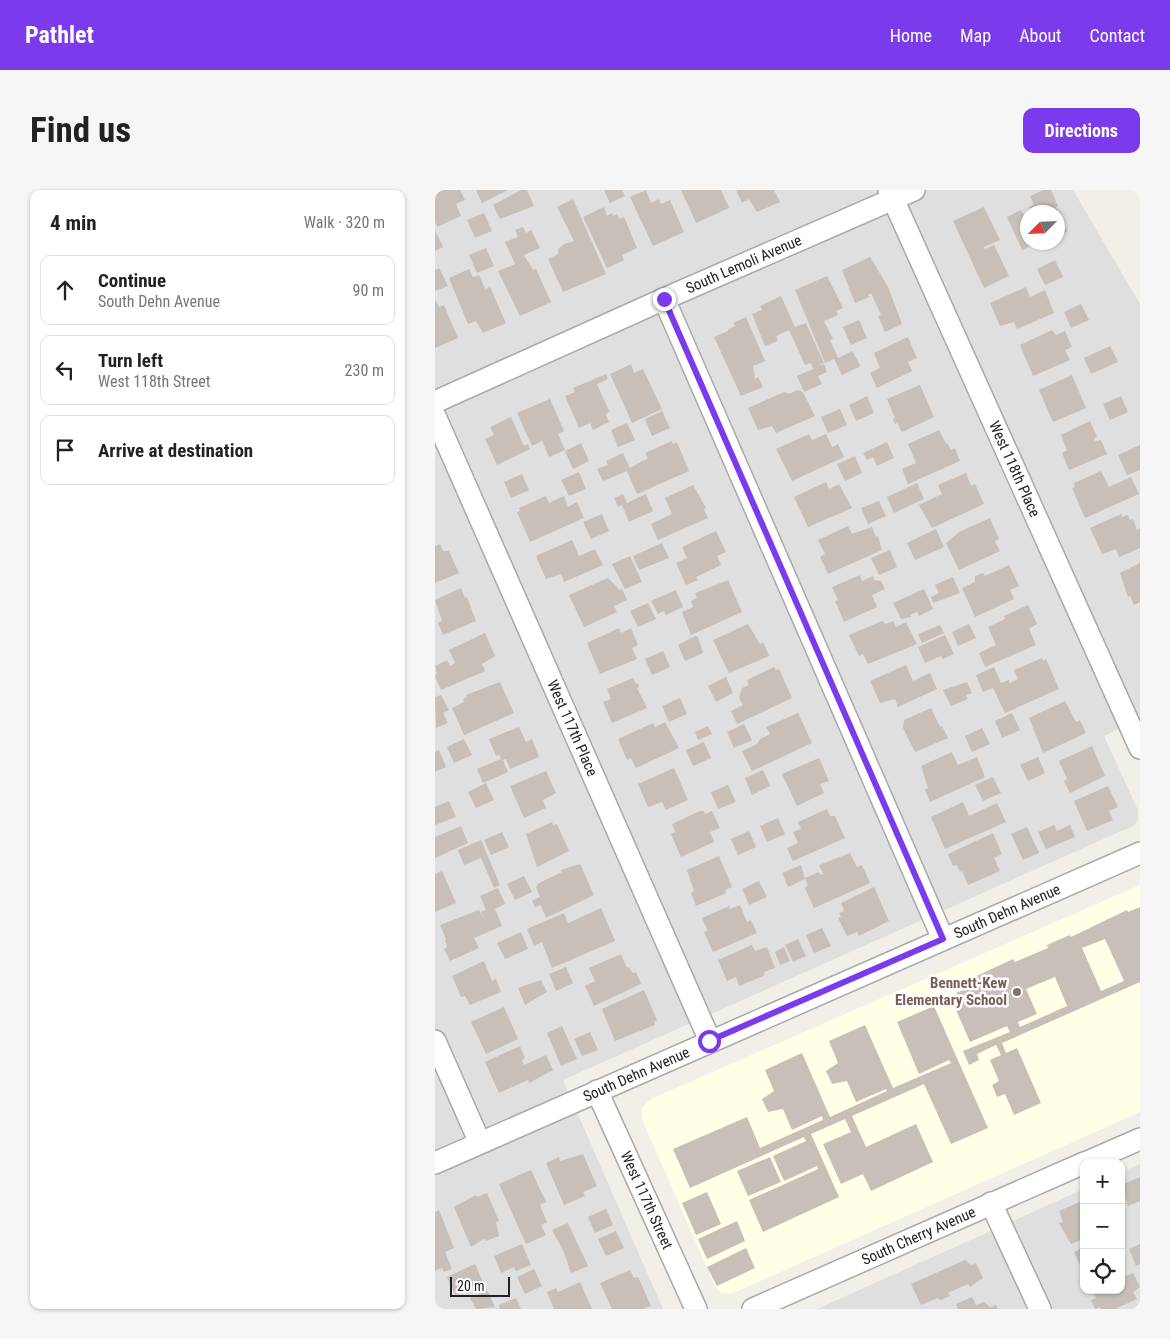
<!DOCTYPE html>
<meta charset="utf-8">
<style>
:root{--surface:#fff;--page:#f6f6f6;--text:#222;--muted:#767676;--line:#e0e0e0;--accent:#7c3aed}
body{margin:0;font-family:"Roboto Condensed",sans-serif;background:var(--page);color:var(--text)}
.controls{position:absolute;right:15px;bottom:15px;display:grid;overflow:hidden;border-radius:10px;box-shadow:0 1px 4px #0004}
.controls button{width:45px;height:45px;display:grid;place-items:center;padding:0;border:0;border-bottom:1px solid var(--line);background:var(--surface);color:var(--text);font:25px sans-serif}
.compass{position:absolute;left:585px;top:15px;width:45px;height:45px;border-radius:50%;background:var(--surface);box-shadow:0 1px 4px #0004;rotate:246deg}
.scale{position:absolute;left:15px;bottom:12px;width:60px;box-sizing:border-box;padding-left:5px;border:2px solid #222;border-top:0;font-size:14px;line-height:18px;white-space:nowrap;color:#222;-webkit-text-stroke:4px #fff;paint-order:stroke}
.stop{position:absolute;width:15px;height:15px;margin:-11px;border:4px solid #7c3aed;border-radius:50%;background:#fff}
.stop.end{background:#7c3aed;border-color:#fff;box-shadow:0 1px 5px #0008}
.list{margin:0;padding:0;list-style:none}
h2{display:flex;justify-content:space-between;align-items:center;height:65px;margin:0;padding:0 20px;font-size:21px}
h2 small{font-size:16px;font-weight:400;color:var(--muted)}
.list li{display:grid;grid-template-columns:32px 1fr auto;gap:15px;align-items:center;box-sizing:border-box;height:70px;margin:0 10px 10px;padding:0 10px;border:1px solid var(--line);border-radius:10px}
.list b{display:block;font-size:19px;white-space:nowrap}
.list p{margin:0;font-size:16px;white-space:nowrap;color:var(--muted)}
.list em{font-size:16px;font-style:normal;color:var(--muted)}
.icon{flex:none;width:28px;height:28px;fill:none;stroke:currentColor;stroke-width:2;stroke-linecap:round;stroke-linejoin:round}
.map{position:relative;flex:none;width:705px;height:1119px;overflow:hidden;border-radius:10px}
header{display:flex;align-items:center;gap:30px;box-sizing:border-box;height:70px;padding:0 25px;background:var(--accent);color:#fff}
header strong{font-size:24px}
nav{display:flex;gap:28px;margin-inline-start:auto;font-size:18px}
.intro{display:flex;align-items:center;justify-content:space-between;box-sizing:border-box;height:120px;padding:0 30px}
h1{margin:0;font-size:35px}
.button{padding:12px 22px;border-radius:10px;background:var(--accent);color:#fff;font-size:18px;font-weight:700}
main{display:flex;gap:30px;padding:0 30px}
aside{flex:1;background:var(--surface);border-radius:10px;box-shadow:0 1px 4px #0004}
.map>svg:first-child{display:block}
.residential{fill:#e0dfdf;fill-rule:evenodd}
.education{fill:#ffffe5}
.building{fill:#c7bfb8;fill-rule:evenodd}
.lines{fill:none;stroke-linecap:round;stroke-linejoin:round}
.minor-casing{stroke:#a9a9a9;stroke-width:24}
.minor{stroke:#fff;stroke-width:21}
.route{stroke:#7c3aed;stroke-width:6}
.education-dot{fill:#8d6e63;stroke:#fff;stroke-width:2}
.labels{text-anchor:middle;stroke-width:5;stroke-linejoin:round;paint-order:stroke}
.street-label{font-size:15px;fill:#222;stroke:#fff}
.education-label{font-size:15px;font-weight:bold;fill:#785e54;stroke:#fff;text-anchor:end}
</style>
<header>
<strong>Pathlet</strong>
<nav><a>Home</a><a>Map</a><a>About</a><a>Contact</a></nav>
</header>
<div class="intro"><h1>Find us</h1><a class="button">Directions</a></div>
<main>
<aside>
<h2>4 min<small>Walk · 320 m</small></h2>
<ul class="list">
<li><svg class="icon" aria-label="ahead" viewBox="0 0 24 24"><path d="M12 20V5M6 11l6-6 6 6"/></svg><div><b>Continue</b><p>South Dehn Avenue</p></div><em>90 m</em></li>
<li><svg class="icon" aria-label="left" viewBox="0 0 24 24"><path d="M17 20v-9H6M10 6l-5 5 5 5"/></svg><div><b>Turn left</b><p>West 118th Street</p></div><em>230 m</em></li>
<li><svg class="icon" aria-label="arrive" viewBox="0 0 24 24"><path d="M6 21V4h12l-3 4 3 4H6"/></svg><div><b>Arrive at destination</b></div></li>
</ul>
</aside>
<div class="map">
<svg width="705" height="1119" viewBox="0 0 705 1119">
<rect width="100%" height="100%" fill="#f2efe9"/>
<g class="residential">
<path d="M 0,0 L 638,0 L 705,114 L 705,529 L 669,546 L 703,620 L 703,629 L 700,635 L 128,890 L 228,1119 L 0,1119 ZM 592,22 L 622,22 L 622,52 L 592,52 Z"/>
<polygon points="705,974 705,1119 382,1119 649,999 649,1100 686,1100 686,982"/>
</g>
<polygon class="education" points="705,695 705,922 296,1104 286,1103 279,1094 207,929 207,918 216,909"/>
<g class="building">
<polygon points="0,0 25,0 30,10 21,14 26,26 2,37 0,32"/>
<polygon points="41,0 73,0 47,13"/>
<polygon points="86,0 92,0 99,16 65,29 58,15"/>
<polygon points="169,0 187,0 190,6 175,13"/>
<polygon points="211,0 216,13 224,9 226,14 235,10 249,42 218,56 195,7"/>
<polygon points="246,0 286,0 294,18 261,33"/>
<polygon points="301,0 339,0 345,12 322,22 314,9 307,13"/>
<polygon points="608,0 616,0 623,16 621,17 623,22 597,22 594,17 599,15 595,6"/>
<polygon points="138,9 171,84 128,102 113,69 123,64 123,59 129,54 139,51 122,17"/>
<polygon points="169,17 172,26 177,23 178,26 182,24 184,29 189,27 202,58 187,65 189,70 172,78 148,27"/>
<polygon points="549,17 565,50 549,57 550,59 559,55 574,86 549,98 518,31"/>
<polygon points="586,20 590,27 592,26 592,52 606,52 587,60 572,27"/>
<polygon points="625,22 632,42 625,45 623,51 622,23"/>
<polygon points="49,23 57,41 40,48 32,30"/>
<polygon points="88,37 91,43 96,40 105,58 89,65 98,80 101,79 116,112 85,126 63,81 80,74 70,52 83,47 80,40"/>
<polygon points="0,40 8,57 0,61"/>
<polygon points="51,58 59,76 42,83 34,65"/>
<polygon points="435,67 453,97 467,134 450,142 443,126 446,125 436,103 433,105 434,107 420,113 407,80"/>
<polygon points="620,70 628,87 610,95 602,79"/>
<polygon points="4,78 13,96 0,101 0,80"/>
<polygon points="34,79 38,87 44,85 50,99 55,97 71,133 48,143 41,131 33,134 14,88"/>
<polygon points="392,86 408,118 401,121 403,125 389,131 398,149 395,150 403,168 417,161 425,175 424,177 407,185 399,169 390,173 360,100"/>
<polygon points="591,97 595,107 610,100 619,123 582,139 579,132 565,136 555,113"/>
<polygon points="346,106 360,137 371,133 389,173 381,177 389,174 392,182 383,186 387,194 369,202 362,186 378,179 376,173 370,175 354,140 341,146 343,151 330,156 317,124 327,120 325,116"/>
<polygon points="0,109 4,117 9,115 23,148 0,158"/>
<polygon points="646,114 654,130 636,138 629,122"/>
<polygon points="311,127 330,171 318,176 320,189 323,187 328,197 306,206 279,147 293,141 293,139 300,136 298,133"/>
<polygon points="424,130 432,148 416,155 408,137"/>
<polygon points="617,140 621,145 630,141 637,157 630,160 635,170 598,186 585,155"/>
<polygon points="473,147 482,168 473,172 477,181 442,198 435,183 445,178 439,163"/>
<polygon points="675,156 683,172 656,184 649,168"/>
<polygon points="196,174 199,183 208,179 227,219 197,233 175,184"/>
<polygon points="171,184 173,189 162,194 174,221 171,225 174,232 158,240 155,233 144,238 130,206 140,202 138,198"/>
<polygon points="637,185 651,218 618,232 604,200"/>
<polygon points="485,195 499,227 467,242 462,233 460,234 458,229 460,228 452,209"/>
<polygon points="363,200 368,202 380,226 341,243 337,236 323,240 313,218 349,202 354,204"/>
<polygon points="432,206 439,223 421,231 414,215"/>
<polygon points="686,206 693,222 675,230 668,214"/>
<polygon points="115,209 129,241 123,244 130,260 114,267 107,251 97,256 82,223"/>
<polygon points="405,219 412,235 393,243 386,227"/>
<polygon points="227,221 235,238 217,246 210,229"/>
<polygon points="76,227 89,256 93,254 95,259 62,275 50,249 59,245 55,237"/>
<polygon points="655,231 662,247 659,249 660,251 666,250 672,264 634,280 627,263 632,260 626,245"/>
<polygon points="192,233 200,250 183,257 176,240"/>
<polygon points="504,240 511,254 512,253 516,260 520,258 525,271 473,294 467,279 481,273 473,254"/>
<polygon points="374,244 377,250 391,244 397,257 403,254 409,267 357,291 341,259"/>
<polygon points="237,251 238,254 242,252 254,281 202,304 192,281 168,291 162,279 173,275 171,271 188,263 195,278 213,268 210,263"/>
<polygon points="452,252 459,268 442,276 438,267 432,270 428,263"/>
<polygon points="146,253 154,271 138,279 130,261"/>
<polygon points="705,255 705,280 692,285 683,265"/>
<polygon points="420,266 427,283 410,291 402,274"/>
<polygon points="666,281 674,297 696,287 704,304 650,328 637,298 640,297 639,293"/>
<polygon points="144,282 151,299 134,306 126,290"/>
<polygon points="531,283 536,296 540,294 549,314 497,338 484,315 507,304 503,295"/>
<polygon points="87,284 94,300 76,308 69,292"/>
<polygon points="391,292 394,299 404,294 417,318 373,337 359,307"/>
<polygon points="482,293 489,309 459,323 452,307"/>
<polygon points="258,295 271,318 269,319 273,328 223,350 216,334 237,324 230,308"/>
<polygon points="188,304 192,313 211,304 218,321 194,332 187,315 183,317 179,308"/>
<polygon points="111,306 114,313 129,306 133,317 142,312 149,328 95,352 82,322 85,321 84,318"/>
<polygon points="444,311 451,326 433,334 426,318"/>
<polygon points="167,324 174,341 156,349 148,332"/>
<polygon points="686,324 687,327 693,325 695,330 698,329 702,340 705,338 705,358 684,367 681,359 667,364 655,338"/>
<polygon points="555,328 564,349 560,351 565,361 524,380 511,353 524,342"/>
<polygon points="413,336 417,344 437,337 441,347 443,346 447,360 393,384 385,367 390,364 383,350"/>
<polygon points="501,339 509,357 480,370 472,353"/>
<polygon points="281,341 291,362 282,366 286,375 261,387 263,390 251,395 241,373 252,368 247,357"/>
<polygon points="137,350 144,366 160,359 168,375 129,392 126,384 111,389 101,366"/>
<polygon points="227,353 234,368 204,380 198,366"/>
<polygon points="5,354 8,361 14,361 24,383 0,393 0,356"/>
<polygon points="455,360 462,377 444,385 436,368"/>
<polygon points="195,366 207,392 190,399 177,374"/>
<polygon points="705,373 705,412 699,415 695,406 693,407 685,383"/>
<polygon points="574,375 584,396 575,400 579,409 540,427 527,398 540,392 540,386 548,383 550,386"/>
<polygon points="425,385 427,391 438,386 439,390 446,391 450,399 437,405 442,417 409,432 400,411 403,410 397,397"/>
<polygon points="518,387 525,403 498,413 496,407 504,403 500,395"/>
<polygon points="173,388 185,400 187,399 192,410 179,416 182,422 149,437 134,405"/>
<polygon points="293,390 307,422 256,445 247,422 258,417 256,411 262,408 260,403"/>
<polygon points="26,398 30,408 32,407 41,431 8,445 3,433 7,431 0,410"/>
<polygon points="489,399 498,419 484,426 482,422 475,425 476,427 466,429 458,413"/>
<polygon points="241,400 248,417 231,425 229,421 223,424 216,411"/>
<polygon points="213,413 221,429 203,437 195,421"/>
<polygon points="593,415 602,434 594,439 601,455 550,477 544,463 561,455 553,437 570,429 569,426"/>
<polygon points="447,431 451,434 458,431 461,437 471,432 482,454 433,474 428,464 424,466 414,445"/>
<polygon points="313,434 325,454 328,452 334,466 294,483 278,450"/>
<polygon points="534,434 541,448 523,456 517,442"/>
<polygon points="505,435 509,443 487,453 483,444"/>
<polygon points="184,438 186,443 196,438 203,455 197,458 202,469 165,484 152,453"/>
<polygon points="50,443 60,466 47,474 50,481 6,500 0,486 2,483 0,476 12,470 15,476 20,473 14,460"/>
<polygon points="510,445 519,464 508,469 506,466 490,473 483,457"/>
<polygon points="260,446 263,447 268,463 250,471 243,455"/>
<polygon points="228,461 235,477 217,485 210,469"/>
<polygon points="607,468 608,471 611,469 624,499 570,523 558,498 548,502 541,485 559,477 566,493 574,490 575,493 583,489 579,480"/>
<polygon points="471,475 478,491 495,483 502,499 463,517 460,509 445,513 435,491"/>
<polygon points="339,477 341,480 344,479 357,508 302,534 296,521 308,515 304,508 307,498 314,495 312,490"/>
<polygon points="291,487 298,503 281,512 273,496"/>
<polygon points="198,488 201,494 203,493 204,497 202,498 212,518 177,533 168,512 176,509 172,499"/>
<polygon points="65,492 79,523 29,545 17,518 29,512 28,509 32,507 31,505"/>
<polygon points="532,492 537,503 531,505 533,509 516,516 508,500"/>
<polygon points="6,505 14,520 8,523 13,533 1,538 0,507"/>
<polygon points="245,508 252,524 234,532 227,516"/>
<polygon points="630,511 641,532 645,530 651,543 608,563 594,528"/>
<polygon points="496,518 505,537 507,536 513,548 480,562 468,538 469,530"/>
<polygon points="363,523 377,553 317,581 307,561 322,554 325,549 335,544 331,537"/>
<polygon points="577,523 585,540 567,548 560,531"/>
<polygon points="230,532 244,558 201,578 196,568 192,570 183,549 218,533 220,537"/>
<polygon points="309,534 317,550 299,558 292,542"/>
<polygon points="273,536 277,544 263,550 260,542"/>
<polygon points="84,537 91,552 97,549 104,567 75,579 71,569 68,570 73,582 48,593 42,579 66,569 64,565 61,566 54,549"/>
<polygon points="547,538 555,554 537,562 530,546"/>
<polygon points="29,549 37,565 19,573 12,557"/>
<polygon points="269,552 276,568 258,576 251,560"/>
<polygon points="657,556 670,586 635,603 629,591 632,589 624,571"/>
<polygon points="4,560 11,577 0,582 0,562"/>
<polygon points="517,562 523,575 542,567 550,587 495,612 490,600 493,598 486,576"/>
<polygon points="603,567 610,583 593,591 585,575"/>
<polygon points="384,568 394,591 385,594 389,603 362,616 347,584"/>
<polygon points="239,578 253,610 231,620 227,612 213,617 203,594"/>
<polygon points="328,580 335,596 317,605 310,588"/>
<polygon points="111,581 121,603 108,610 111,618 89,628 75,596"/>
<polygon points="558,587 566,603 548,611 540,595"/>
<polygon points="51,593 59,610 41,618 33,602"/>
<polygon points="293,595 301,612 283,619 276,602"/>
<polygon points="673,596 683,617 674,621 678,630 652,641 639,611"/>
<polygon points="14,611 21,627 0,635 0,617"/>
<polygon points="528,612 534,626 562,613 571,632 510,659 496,627"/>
<polygon points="392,619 395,626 400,626 410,648 358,671 352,658 363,653 358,642 366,639 363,632"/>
<polygon points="265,621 269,621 270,624 277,621 285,638 275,642 279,652 246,667 236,644 240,642 237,634"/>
<polygon points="343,628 350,644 332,652 325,636"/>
<polygon points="117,632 118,635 122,634 134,661 102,677 91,644"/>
<polygon points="619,635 622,641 635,635 640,647 611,659 603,642"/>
<polygon points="26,636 33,653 0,668 0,647"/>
<polygon points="592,637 604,663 588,670 576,644"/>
<polygon points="314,641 321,657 303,665 296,649"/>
<polygon points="67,642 74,657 56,665 49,650"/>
<polygon points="558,643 567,664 559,668 565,681 533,695 527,681 525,682 522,675 518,676 513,664"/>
<polygon points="46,650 65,695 59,698 46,668 29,675 23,660"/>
<polygon points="415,663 422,677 427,675 435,693 379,718 370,698 373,696 370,688 384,682 385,685 388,684 384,675"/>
<polygon points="284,666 297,697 290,700 291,703 261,716 256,703 259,701 252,680"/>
<polygon points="145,674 159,705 111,728 106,715 100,717 97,711 105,707 101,697 104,693 127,682 126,680"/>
<polygon points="366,675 370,689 353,697 347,683"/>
<polygon points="7,681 21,713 0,722 0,684"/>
<polygon points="89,686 97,702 80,710 72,694"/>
<polygon points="324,691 332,707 314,715 307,699"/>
<polygon points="439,697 454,731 424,746 422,742 412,746 403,728 406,727 404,723 409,721 406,713"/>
<polygon points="63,698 70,714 60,719 67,736 39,748 44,758 15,771 9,759 12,757 10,750 11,749 5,735 44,720 50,731 46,722 51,720 45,706"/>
<polygon points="305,715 312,732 316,730 322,743 278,762 269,742 273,741 267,728 294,716 295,719"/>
<path d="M 705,717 L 705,792 L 567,853 L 571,863 L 582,858 L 606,913 L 579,925 L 570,904 L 562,907 L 557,895 L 564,891 L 555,870 L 566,865 L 561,855 L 542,864 L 544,870 L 534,875 L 528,861 L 575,842 L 572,836 L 535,852 L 521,820 L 527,817 L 521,803 L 538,796 L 535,789 L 578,769 L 580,772 L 613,758 L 612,755 L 635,745 L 636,747 L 692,720 L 693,722 ZM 670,749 L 689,791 L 666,801 L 647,758 ZM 620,787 L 632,816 L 585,837 L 583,832 L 602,824 L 591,799 Z"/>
<polygon points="166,718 180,751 117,778 107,752 99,756 92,739 129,723 133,733"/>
<polygon points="387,738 396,756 379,763 371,745"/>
<polygon points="86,742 93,759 70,769 62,753"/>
<polygon points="363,749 371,766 358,772 350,755"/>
<polygon points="317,755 320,761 332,757 340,778 329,782 330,785 304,796 301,787 292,791 283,770"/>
<polygon points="349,757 355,771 345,775 340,762"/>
<polygon points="186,764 192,778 194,777 198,783 201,782 206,794 159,816 150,796 160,791 154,778"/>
<polygon points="49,771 57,791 61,789 66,802 35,815 30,806 26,807 17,786"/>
<polygon points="131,777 138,793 121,801 114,784"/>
<polygon points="106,790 112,802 90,815 83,798"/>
<polygon points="209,800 222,830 219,832 220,835 180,851 167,819"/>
<polygon points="499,816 553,938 516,954 489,894 417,926 431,957 481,934 498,972 436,1001 428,984 406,994 388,954 416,942 410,929 376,944 404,1007 328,1042 314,1010 383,979 382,976 349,991 338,966 371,951 369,947 255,998 238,959 312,927 325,958 388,930 387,926 357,940 348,919 333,922 327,909 339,901 330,880 367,863 395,927 452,901 451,899 421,912 412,891 397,894 391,881 403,873 394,851 430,835 458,898 516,873 514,870 484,884 462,832"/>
<polygon points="69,817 83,849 51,864 36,832"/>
<polygon points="127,836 142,869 126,876 112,843"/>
<polygon points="155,842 163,860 147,866 139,849"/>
<polygon points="85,856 90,868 87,870 89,875 111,865 118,880 94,893 93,890 64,903 50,872"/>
<polygon points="148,964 162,996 148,1002 150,1006 129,1015 111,973 124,967 125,971"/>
<polygon points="335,967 346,992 313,1006 302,981"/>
<polygon points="96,980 111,1012 105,1015 112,1032 106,1035 111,1045 91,1054 64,994"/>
<polygon points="705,987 705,1011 693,1016 686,995"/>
<polygon points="272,1002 286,1034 261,1045 247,1013"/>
<polygon points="52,1003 64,1031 61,1032 64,1046 51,1051 50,1049 47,1050 36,1057 19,1017 41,1005 42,1007"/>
<polygon points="649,1010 649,1049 636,1054 624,1033 628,1032 624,1021"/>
<polygon points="171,1019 178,1035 160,1043 153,1027"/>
<polygon points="4,1020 19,1058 10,1062 17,1079 9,1082 7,1078 0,1081 0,1022"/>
<polygon points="302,1031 310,1051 272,1069 263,1049"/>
<polygon points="133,1033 153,1076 136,1083 129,1062 117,1040"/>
<polygon points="181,1041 189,1058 171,1066 163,1049"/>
<polygon points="87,1054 96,1075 81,1081 79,1077 66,1083 59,1066"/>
<polygon points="705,1054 705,1074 701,1076 694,1059"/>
<polygon points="649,1057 649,1084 639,1062"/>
<polygon points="311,1058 320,1078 282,1096 272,1077"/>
<polygon points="530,1070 536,1075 541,1073 548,1088 535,1097 533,1094 513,1103 515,1106 505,1110 503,1108 486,1115 476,1094"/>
<polygon points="40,1074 48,1092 20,1105 12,1087"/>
<polygon points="99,1079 107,1096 90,1104 82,1087"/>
<polygon points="195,1080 199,1088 203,1087 216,1116 208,1119 177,1119 165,1093"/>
<polygon points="698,1083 705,1097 698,1102 702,1109 680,1119 666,1119 665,1117 660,1119 656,1110 661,1108 658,1102 686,1100 686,1088"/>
<polygon points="145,1092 157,1119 119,1119 112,1102 121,1098 123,1102"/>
<polygon points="52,1100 60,1117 41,1119 35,1108"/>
<polygon points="537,1107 541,1115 549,1112 555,1117 561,1115 563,1119 523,1119 521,1114"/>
<polygon points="81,1108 86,1119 65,1119 64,1115"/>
</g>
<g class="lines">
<g class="minor-casing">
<g id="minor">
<path id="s1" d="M 454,0 L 705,558"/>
<polyline points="229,109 508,749"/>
<path id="s2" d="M 0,212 L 229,109 L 479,0"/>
<path id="s3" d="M 0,226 L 275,851"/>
<polyline points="0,851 45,953"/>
<path id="s4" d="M 162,901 L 261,1119"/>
<path id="s5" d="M 0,973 L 705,663"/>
<polyline points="650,973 705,949"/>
<polyline points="556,1013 605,1119"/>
<path id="s6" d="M 318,1119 L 649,973"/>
</g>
</g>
<use href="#minor" class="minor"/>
</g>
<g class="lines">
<polyline class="route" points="229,109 508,749 274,851"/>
</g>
<circle class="education-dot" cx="582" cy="802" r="5"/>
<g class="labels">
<g class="street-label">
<text dy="5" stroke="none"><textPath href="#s2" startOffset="338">South Lemoli Avenue</textPath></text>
<text dy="5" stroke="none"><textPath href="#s1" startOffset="306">West 118th Place</textPath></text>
<text dy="5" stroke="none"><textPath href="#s3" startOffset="341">West 117th Place</textPath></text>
<text dy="5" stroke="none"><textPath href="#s5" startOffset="625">South Dehn Avenue</textPath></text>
<text dy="5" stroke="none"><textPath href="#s5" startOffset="220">South Dehn Avenue</textPath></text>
<text dy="5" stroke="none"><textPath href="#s4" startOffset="120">West 117th Street</textPath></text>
<text dy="5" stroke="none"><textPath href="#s6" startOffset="181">South Cherry Avenue</textPath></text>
</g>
<g class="education-label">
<text x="572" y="798">Bennett-Kew<tspan x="572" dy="17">Elementary School</tspan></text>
</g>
</g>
</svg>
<div class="controls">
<button>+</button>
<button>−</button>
<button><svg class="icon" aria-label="locate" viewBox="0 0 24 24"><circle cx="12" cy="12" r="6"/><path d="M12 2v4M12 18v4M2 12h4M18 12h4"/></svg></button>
</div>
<svg class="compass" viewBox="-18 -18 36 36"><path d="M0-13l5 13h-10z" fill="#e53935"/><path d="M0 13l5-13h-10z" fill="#767676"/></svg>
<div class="scale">20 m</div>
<div class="stop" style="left:274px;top:851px"></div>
<div class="stop end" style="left:229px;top:109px"></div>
</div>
</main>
